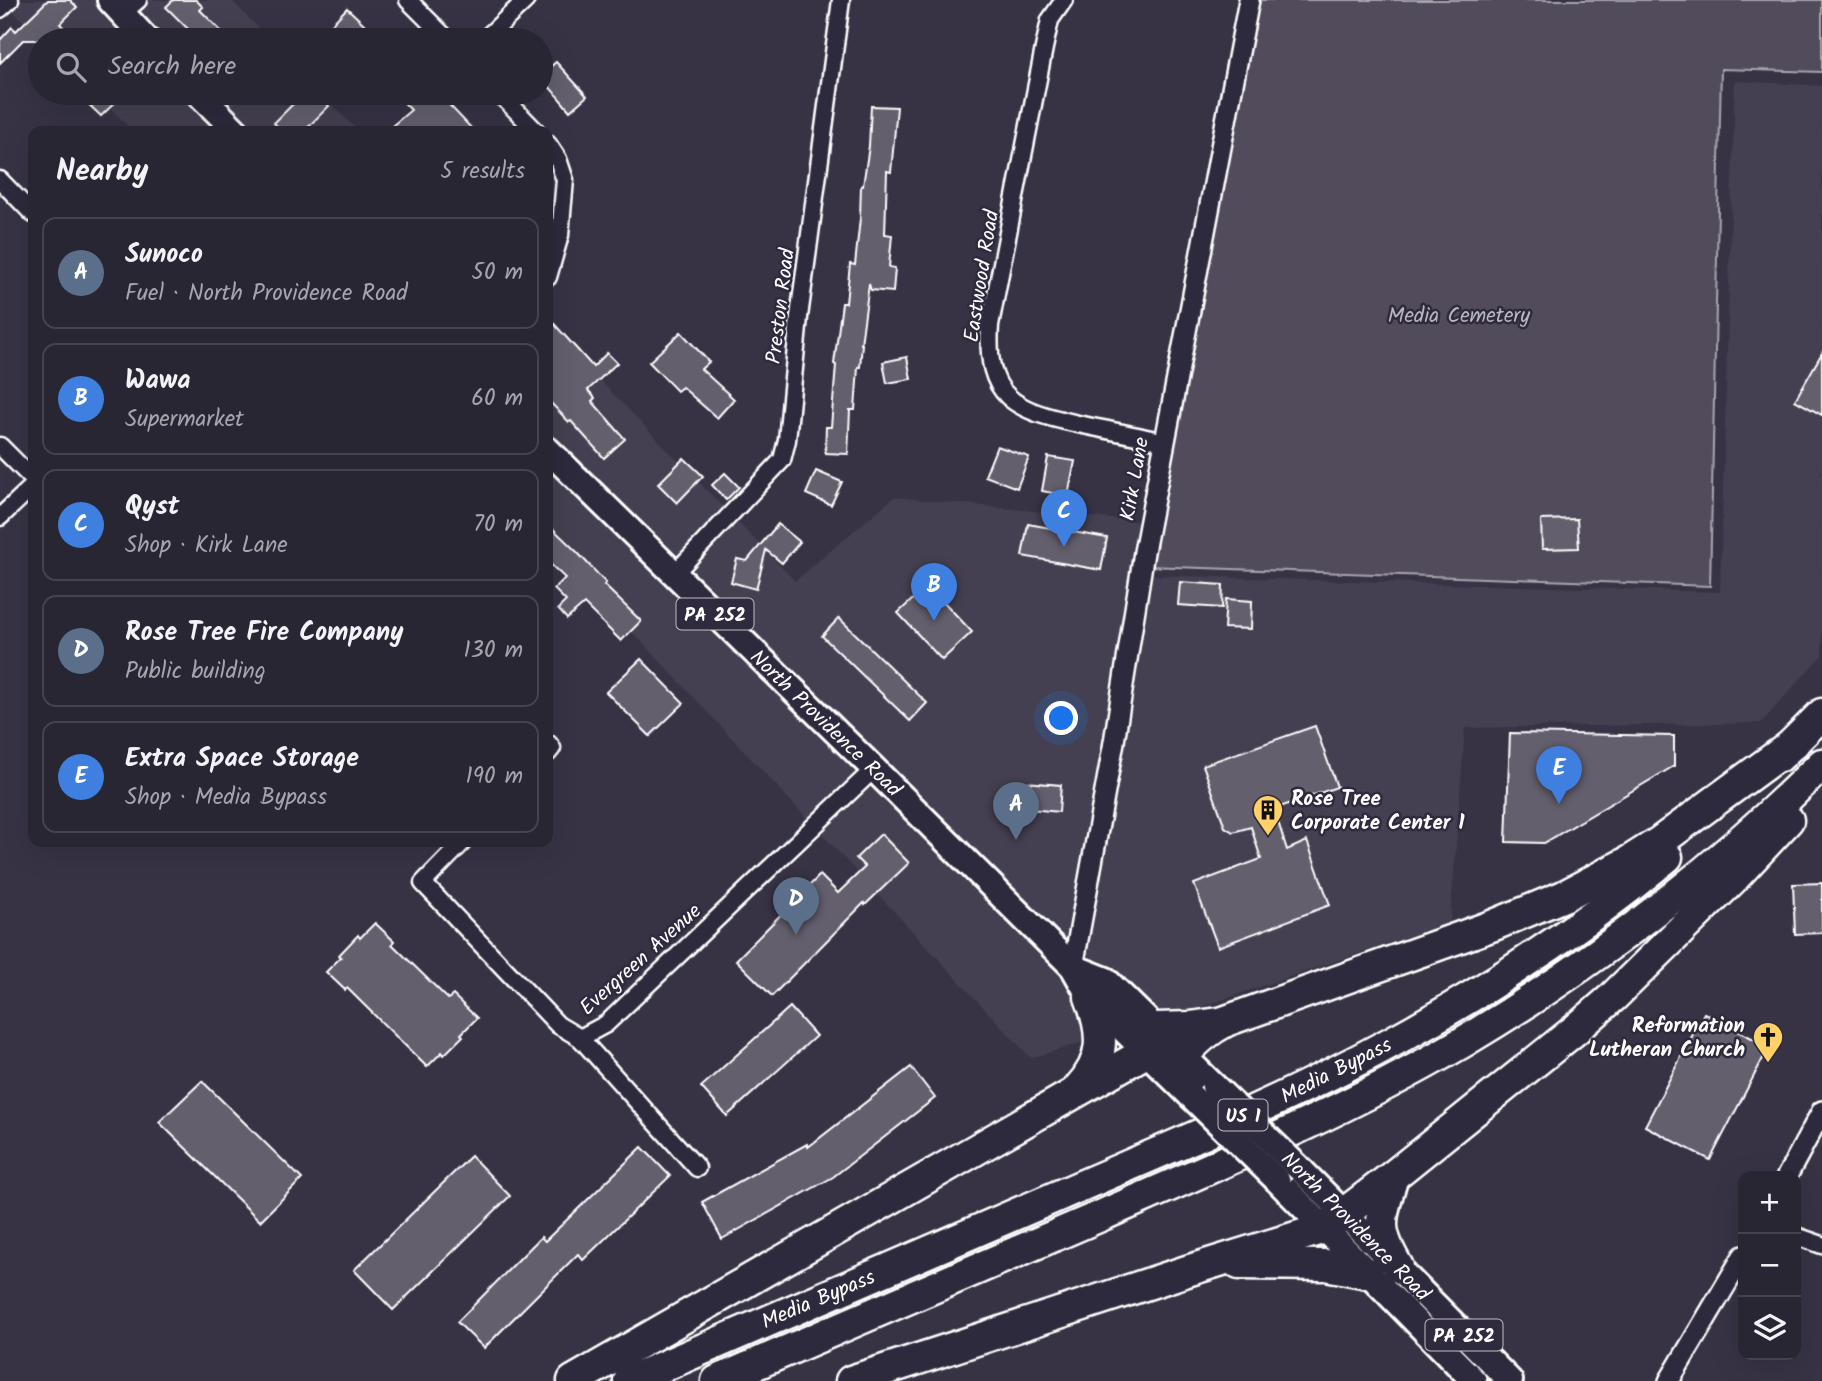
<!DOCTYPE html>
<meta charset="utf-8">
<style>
:root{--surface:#292634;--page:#353240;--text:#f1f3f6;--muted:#a5a5ac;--line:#45434f;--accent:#db2777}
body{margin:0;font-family:Kalam,sans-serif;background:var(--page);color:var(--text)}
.controls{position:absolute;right:21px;bottom:21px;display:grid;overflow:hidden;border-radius:14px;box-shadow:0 7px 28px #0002}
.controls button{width:63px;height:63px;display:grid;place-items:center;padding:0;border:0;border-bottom:2px solid var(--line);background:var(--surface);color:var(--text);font:35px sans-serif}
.you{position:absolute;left:1062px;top:719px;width:24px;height:24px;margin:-18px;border:5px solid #fff;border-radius:50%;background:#1a73e8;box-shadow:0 0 0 10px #1a73e833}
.badge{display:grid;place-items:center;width:46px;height:46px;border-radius:50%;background:var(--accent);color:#fff;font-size:23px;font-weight:700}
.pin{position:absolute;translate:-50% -58px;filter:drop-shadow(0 2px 4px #0008)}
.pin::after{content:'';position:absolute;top:37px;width:24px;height:21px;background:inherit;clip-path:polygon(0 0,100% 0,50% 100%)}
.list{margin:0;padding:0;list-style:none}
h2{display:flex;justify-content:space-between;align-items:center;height:91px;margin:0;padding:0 28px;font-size:30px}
h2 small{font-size:23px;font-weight:400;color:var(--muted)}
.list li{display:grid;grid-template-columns:46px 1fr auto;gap:21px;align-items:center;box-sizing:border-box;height:112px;margin:0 14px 14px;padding:0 14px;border:2px solid var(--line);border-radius:14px}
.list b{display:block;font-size:26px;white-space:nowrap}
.list p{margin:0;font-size:23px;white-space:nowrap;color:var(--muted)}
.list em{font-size:23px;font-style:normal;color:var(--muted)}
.icon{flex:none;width:38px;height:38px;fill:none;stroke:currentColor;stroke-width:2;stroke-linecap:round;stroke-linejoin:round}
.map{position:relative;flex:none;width:1822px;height:1381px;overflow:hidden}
.search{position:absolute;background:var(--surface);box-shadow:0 7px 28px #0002;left:28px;top:28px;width:525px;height:77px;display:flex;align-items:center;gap:18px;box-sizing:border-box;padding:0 24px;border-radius:38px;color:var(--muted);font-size:26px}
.panel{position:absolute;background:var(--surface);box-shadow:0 7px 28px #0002;left:28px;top:126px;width:525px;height:721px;border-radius:14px}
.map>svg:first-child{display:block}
.built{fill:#444051}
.green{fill:#514c5c;stroke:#a8a6ae;stroke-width:2}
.building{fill:#635f6d;stroke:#fff;stroke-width:2}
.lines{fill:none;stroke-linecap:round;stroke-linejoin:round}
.minor-casing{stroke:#fff;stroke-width:21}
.tertiary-casing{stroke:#fff;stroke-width:24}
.primary-casing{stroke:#fff;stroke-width:30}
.motorway-casing{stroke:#fff;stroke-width:35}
.minor{stroke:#2f2a3d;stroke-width:16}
.tertiary{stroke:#2f2a3d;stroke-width:19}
.primary{stroke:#2f2a3d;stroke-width:24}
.motorway{stroke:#2f2a3d;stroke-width:30}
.primary-bridge-casing{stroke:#fff;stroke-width:30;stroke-linecap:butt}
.primary-bridge{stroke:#2f2a3d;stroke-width:24}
.labels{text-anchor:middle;stroke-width:5;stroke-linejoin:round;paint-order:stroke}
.shield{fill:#2f2a3d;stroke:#c1bfc5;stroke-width:2}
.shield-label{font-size:19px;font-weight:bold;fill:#fff}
.street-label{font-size:21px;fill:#fff;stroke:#2f2a3d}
.park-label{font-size:21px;fill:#b9b7be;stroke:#2f2a3d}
.poi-label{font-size:21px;font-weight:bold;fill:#fff;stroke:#2f2a3d;text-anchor:start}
</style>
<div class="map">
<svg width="1822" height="1381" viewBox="0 0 1822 1381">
<rect width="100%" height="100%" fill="#373345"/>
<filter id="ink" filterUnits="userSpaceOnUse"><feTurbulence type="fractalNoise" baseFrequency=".0143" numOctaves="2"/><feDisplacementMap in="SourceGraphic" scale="14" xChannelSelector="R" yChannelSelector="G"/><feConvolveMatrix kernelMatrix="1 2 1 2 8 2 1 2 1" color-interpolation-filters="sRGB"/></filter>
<g filter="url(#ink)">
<g class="built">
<polygon points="2,0 231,0 270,40 42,40"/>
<polygon points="1735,81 1822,86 1822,655 1761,723 1465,728 1450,922 1201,1007 1031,1058 642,642 548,547 548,327 795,581 894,497 1142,522 1148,575 1720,592"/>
<polygon points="95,93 321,93 358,131 133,131"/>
</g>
<polygon class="green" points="1260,0 1822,0 1822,72 1721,69 1710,586 1147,566 1155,533"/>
<g class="building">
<polygon points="48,0 70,0 77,7 60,24 77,40 23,40 0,63 0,40 12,27 16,31"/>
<polygon points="173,0 196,0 203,7 200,10 230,40 199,40 166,7"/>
<polygon points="347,8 363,23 381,40 345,40 330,26"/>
<polygon points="556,62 587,96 570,111 541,77 541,75"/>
<polygon points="93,93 125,93 101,116 85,101"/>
<polygon points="395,93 438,93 474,131 386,131 411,110"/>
<polygon points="303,94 312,103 319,96 329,106 304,131 282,131 274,123"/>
<polygon points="871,106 897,107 891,172 887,171 885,234 892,235 889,267 895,268 893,292 871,290 869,284 861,344 862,344 860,367 858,367 855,410 850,410 848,454 825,453 826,427 831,427 836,365 834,364 842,303 846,303 850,264 855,265 860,218 861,186 863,186 869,146"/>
<polygon points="548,317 593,367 607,353 617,363 588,390 595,398 592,401 625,439 604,458 571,421 569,422 548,400"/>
<polygon points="681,332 709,362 701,369 734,399 717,418 682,387 677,391 649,362"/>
<polygon points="1822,353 1822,415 1795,400"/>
<polygon points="907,357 911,379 887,383 883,362"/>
<polygon points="997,446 1029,457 1017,488 985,476"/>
<polygon points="1048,457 1075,461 1068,496 1042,491"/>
<polygon points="684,458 703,476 677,503 658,484"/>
<polygon points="816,471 842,482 831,505 806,494"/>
<polygon points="725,473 739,487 726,500 712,485"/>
<polygon points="1577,519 1579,548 1542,549 1541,520"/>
<polygon points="548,524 577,552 606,583 604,585 641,621 621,641 584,604 567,619 558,609 566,601 554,589 565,578 548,562"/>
<polygon points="778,524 800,542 782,563 766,550 756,589 731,582 737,559 747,561"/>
<polygon points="1028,524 1107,538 1101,570 1022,556"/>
<polygon points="1180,582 1223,585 1222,608 1178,605"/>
<polygon points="928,585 972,632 942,660 898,613"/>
<polygon points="1226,599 1252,601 1251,629 1224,628"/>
<polygon points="839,618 927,703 910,721 822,636"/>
<polygon points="641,659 684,703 650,736 606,692"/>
<polygon points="1315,726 1337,787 1274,809 1287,850 1307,841 1330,905 1218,947 1194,884 1261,859 1251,827 1233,832 1225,827 1203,765"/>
<polygon points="1510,733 1674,736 1674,766 1544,843 1506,842"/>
<polygon points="1013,781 1061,785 1059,812 1011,807"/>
<polygon points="881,834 909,863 865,905 864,903 772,996 736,960 820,875 838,893 865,867 856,858"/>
<polygon points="1822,883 1822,933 1795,934 1793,884"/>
<polygon points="375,923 394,941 392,944 448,999 453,995 477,1018 461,1034 463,1036 444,1055 442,1052 427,1067 347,988 345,990 326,972 341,957 339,955 358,935 360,938"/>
<polygon points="790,1007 816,1036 727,1116 701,1087"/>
<polygon points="1704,1013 1769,1047 1710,1160 1645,1126"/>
<polygon points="911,1067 935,1098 833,1177 722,1239 702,1202 807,1144 808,1147"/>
<polygon points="202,1081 302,1179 260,1221 159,1122"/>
<polygon points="642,1147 670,1176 583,1260 578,1254 484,1348 457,1322 541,1237 545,1241"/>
<polygon points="471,1156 510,1196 393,1310 354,1270"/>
</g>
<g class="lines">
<g class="minor-casing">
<g id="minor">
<polyline points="408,0 448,40"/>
<path d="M 1064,0 L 1050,20 L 1044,48 L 990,325 C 985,398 1014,410 1078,424 C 1107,430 1135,435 1164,442"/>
<polyline points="0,9 10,0"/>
<polyline points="122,14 138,0"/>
<polyline points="484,40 526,0"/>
<polyline points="499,93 536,131"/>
<polyline points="548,144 558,159 565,180 560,235 548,277"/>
<polyline points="0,180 33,214"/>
<polyline points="0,446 33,479"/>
<polyline points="0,517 33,486"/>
<polyline points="674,574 782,460 787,440 799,317 841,0"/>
<polyline points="548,743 552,748 548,753"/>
<polyline points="463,842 423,883 558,1025 580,1038 606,1024 874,769"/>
<polyline points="580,1038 697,1168"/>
<polyline points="1796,1236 1822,1245"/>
</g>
</g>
<g class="tertiary-casing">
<g id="tertiary">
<polyline points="1073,967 1114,742 1144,552 1249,0"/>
<polyline points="1787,1176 1822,1111"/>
<polyline points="1669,1381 1743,1256"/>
</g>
</g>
<g class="primary-casing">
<g id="primary">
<polyline points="110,0 147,40"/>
<polyline points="198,93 236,131"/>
<polyline points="548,450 874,769 1073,967 1090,997 1191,1096"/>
<polyline points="1073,967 1106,980 1214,1086"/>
<polyline points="1301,1170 1510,1381"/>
<polyline points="1277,1180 1474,1381"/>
</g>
</g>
<g class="motorway-casing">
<g id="motorway">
<polyline points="1780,756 1822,714"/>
<polyline points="1156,1028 1190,1027 1219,1023"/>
<path d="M 1078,1089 C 1106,1059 1104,1033 1090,997"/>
<path d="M 1393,1176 C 1381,1218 1374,1227 1398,1267"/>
<polyline points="1239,1264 1326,1265 1368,1273"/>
<path d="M 573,1381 L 1146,1052 L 1183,1055 C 1197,1041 1208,1030 1226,1021 L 1494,925 L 1564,896 L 1628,862 L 1658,843 L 1794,743"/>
<path d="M 629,1381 C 773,1319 917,1257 1060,1195 C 1171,1147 1284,1101 1390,1043 C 1488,990 1582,928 1667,857"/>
<path d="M 717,1381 C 846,1325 976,1269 1105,1214 C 1227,1161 1349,1109 1463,1042 C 1594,964 1715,871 1822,764"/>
<polyline points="851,1381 1190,1270 1325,1228 1393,1176 1575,1030 1613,997 1733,879 1788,820"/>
</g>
</g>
<use href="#minor" class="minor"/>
<use href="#tertiary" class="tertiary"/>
<use href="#primary" class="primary"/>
<use href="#motorway" class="motorway"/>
<g class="primary-bridge-casing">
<g id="primary-bridge">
<polyline points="1214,1086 1301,1170"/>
<polyline points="1191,1096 1277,1180"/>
</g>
</g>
<use href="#primary-bridge" class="primary-bridge"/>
</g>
</g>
<defs>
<g id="building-pin" transform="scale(1.575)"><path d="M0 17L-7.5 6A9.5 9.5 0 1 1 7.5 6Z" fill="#ffd166" stroke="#2f2a3d"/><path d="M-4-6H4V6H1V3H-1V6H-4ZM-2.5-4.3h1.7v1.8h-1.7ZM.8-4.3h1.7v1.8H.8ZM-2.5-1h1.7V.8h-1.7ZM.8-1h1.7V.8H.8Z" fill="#111"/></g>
<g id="church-pin" transform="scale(1.575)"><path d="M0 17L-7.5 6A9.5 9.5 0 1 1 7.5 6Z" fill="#ffd166" stroke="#2f2a3d"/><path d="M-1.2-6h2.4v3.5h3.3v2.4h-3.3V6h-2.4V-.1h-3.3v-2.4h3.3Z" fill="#111"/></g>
</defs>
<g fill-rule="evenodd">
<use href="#building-pin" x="1268" y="810"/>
<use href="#church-pin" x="1768" y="1037"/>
</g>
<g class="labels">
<g class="shield">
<rect x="676.5" y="598.5" width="77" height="31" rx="5"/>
<rect x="1218.5" y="1099.5" width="49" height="31" rx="5"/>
<rect x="1425.5" y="1319.5" width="77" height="31" rx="5"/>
</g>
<g class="shield-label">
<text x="715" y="621">PA 252</text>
<text x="1243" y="1122">US 1</text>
<text x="1464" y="1342">PA 252</text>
</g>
<g class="street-label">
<text transform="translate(981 276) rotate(-81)" y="7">Eastwood Road</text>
<text transform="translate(780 306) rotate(-83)" y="7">Preston Road</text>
<text transform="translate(1134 479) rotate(-80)" y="7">Kirk Lane</text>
<text transform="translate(826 723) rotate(44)" y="7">North Providence Road</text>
<text transform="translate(640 959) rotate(-42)" y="7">Evergreen Avenue</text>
<text transform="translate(1336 1070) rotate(-27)" y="7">Media Bypass</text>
<text transform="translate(1356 1226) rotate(45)" y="7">North Providence Road</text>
<text transform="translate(818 1299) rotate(-23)" y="7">Media Bypass</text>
</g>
<g class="park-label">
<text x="1459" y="322">Media Cemetery</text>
</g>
<g class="poi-label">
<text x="1291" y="805">Rose Tree<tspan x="1291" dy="24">Corporate Center 1</tspan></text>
<text x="1745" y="1032" text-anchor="end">Reformation<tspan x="1745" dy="24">Lutheran Church</tspan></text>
</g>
</g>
</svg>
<div class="controls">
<button>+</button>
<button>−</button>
<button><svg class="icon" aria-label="layers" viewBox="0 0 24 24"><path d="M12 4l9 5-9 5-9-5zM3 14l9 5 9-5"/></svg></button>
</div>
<div class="you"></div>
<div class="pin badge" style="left:1016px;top:840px;background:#5c6f8a">A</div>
<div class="pin badge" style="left:934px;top:621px;background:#3f7fe0">B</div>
<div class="pin badge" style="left:1064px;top:547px;background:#3f7fe0">C</div>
<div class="pin badge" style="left:796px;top:935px;background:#5c6f8a">D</div>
<div class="pin badge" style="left:1559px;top:804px;background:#3f7fe0">E</div>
<div class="search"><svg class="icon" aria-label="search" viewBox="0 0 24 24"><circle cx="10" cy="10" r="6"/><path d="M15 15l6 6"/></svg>Search here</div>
<section class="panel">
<h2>Nearby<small>5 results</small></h2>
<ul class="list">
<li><span class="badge" style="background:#5c6f8a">A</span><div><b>Sunoco</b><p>Fuel · North Providence Road</p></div><em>50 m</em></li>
<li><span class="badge" style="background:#3f7fe0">B</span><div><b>Wawa</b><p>Supermarket</p></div><em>60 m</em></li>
<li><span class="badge" style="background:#3f7fe0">C</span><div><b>Qyst</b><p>Shop · Kirk Lane</p></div><em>70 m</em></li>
<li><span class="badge" style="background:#5c6f8a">D</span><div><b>Rose Tree Fire Company</b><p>Public building</p></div><em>130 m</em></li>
<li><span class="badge" style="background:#3f7fe0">E</span><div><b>Extra Space Storage</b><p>Shop · Media Bypass</p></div><em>190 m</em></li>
</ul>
</section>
</div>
